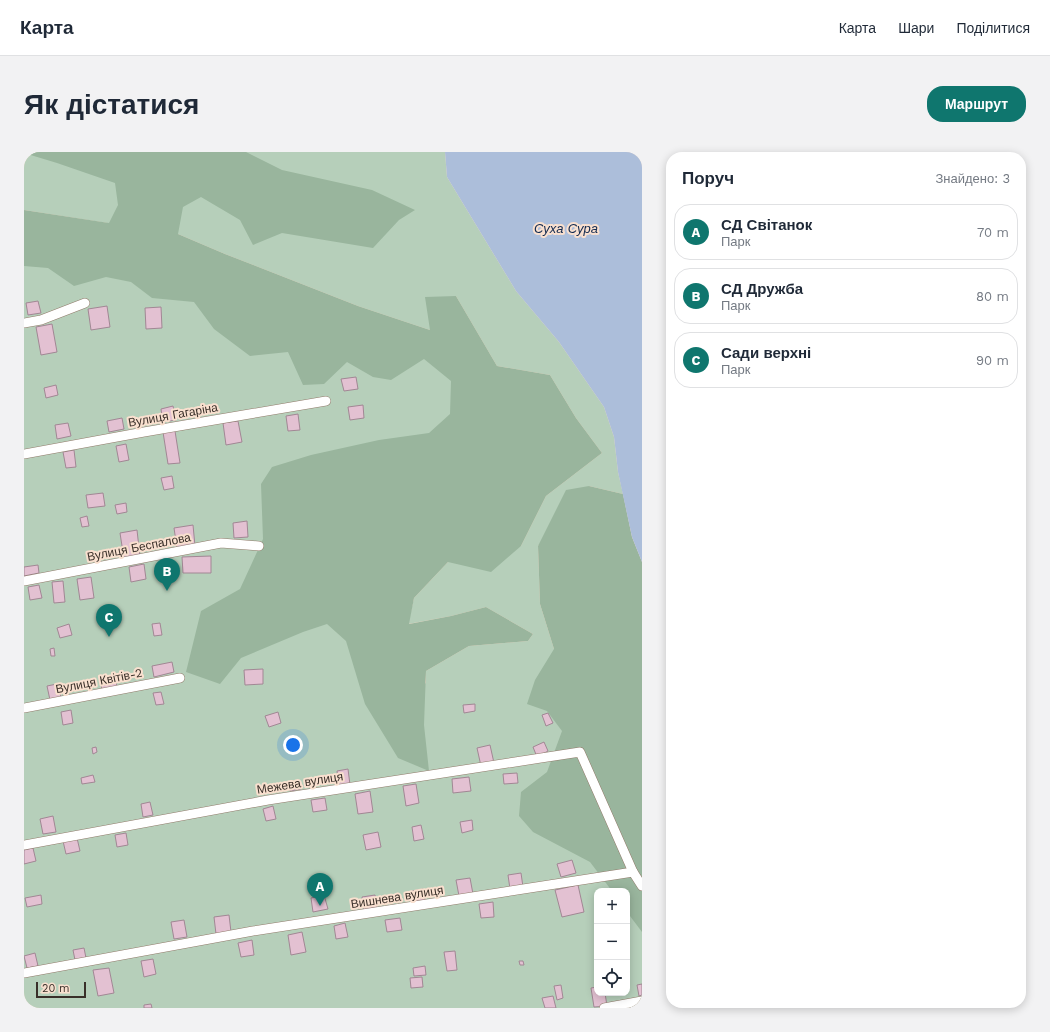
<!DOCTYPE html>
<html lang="uk">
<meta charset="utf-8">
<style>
:root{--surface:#fff;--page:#f2f2f3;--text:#1f2937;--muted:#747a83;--line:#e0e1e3;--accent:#0f766e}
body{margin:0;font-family:"Work Sans",sans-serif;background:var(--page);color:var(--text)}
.controls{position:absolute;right:12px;bottom:12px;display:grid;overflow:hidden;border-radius:8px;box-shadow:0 2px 10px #0003}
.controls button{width:36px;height:36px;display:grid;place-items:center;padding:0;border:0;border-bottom:1px solid var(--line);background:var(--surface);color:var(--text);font:20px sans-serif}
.scale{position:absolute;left:12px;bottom:10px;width:50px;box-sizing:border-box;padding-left:4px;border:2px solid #392f29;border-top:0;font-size:11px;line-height:14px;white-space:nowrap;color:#392f29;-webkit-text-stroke:3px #f9e0cf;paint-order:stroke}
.you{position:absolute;left:269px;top:593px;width:14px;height:14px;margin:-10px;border:3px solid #fff;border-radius:50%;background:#1a73e8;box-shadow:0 0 0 6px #1a73e833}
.badge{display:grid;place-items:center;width:26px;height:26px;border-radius:50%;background:var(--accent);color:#fff;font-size:13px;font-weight:700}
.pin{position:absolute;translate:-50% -33px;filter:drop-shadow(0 1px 2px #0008)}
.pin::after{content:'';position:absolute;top:21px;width:14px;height:12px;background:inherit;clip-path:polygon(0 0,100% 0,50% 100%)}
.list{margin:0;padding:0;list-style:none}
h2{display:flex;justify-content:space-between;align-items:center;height:52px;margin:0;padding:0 16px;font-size:17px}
h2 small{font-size:13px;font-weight:400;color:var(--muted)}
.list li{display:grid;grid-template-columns:26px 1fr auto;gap:12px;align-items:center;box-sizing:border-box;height:56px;margin:0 8px 8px;padding:0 8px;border:1px solid var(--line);border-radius:16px}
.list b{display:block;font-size:15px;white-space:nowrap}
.list p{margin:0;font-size:13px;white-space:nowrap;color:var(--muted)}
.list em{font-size:13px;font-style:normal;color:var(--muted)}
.icon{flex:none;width:22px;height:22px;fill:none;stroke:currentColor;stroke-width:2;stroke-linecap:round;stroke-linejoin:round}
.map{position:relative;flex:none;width:618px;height:856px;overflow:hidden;border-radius:16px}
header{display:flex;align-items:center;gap:24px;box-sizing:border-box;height:56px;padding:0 20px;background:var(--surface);border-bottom:1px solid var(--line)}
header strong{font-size:19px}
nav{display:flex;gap:22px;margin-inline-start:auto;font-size:14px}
.intro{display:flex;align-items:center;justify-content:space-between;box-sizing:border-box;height:96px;padding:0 24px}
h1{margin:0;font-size:28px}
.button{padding:10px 18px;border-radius:16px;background:var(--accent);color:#fff;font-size:14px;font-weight:700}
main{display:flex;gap:24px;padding:0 24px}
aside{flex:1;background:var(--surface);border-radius:16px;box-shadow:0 2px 10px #0003}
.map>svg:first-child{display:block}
.green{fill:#b6cfba;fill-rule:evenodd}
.forest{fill:#99b59d}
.water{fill:#acbeda}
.building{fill:#e3c1d2;stroke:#a18794}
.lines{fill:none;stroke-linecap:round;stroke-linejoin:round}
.service-casing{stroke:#917b6b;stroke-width:10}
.service{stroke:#fff;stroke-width:9}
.labels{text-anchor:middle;stroke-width:4;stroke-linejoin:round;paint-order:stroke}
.street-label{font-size:12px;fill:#392f29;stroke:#f9e0cf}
.water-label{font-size:13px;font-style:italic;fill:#11294f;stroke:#f9e0cf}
</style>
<header>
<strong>Карта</strong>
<nav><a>Карта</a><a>Шари</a><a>Поділитися</a></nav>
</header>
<div class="intro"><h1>Як дістатися</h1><a class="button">Маршрут</a></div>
<main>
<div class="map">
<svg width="618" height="856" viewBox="0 0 618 856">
<rect width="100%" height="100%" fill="#f9e0cf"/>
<path class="green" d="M 0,0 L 421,0 L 423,25 L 492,139 L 535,190 L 580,255 L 590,285 L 594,320 L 599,342 L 565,334 L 514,394 L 516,452 L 530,497 L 618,645 L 618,856 L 0,856 L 0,83 L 358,188 L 439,220 L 432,277 L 265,347 L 402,532 L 402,519 L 445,494 L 504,489 L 509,482 L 462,455 L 427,464 L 384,472 L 390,446 L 424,410 L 497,394 L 522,344 L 578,301 L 552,266 L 526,223 L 473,214 L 432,144 L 406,178 L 334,154 L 201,102 L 154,82 L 0,58 ZM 573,739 L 603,739 L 603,841 L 573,841 Z"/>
<g class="forest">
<polygon points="0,0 222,0 258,18 348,38 391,58 375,68 349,96 258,81 229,93 216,68 177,45 159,55 154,82 201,102 334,154 406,178 401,145 432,144 473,214 526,223 552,266 578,301 522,344 497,394 467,420 424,410 390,446 385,472 427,464 462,455 509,482 504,489 445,494 402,519 400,573 405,619 374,606 341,552 322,489 303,472 279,480 217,506 196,532 162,520 177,459 216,437 239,387 237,332 248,315 287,303 355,288 405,281 426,262 427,229 400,207 367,228 349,225 323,210 300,232 279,233 264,200 226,204 190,177 170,150 128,146 107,130 82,125 50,134 24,116 0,114 0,58 85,71 94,53 91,31 33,11 0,1"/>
<polygon points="565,334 599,342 608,385 618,410 618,780 603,760 603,739 588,739 566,710 509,680 495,664 497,640 523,620 538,579 523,559 503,552 511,528 530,497 516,452 514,394 542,338"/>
</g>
<polygon class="water" points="421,0 618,0 618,410 608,385 594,320 590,285 580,255 535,190 492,139 423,25"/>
<g class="building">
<polygon points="14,149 17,161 4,163 2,151"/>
<polygon points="83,154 86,175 67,178 64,157"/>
<polygon points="137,155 138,176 122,177 121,156"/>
<polygon points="28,172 33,200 17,203 12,175"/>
<polygon points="332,225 334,237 320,239 317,227"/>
<polygon points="32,233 34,243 22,246 20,236"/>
<polygon points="339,253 340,266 326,268 324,255"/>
<polygon points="149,254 152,268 139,270 137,257"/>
<polygon points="274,262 276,278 264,279 262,264"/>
<polygon points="98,266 100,277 85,280 83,269"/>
<polygon points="214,269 218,290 202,293 199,271"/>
<polygon points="44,271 47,284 33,287 31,273"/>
<polygon points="151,279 156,311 144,312 139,280"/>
<polygon points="102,292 105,308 95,310 92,294"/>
<polygon points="50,298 52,315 42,316 39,300"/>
<polygon points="148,324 150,336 140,338 137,326"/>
<polygon points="79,341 81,354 64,356 62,343"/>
<polygon points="102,351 103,360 93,362 91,353"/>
<polygon points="63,364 65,374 58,375 56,366"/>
<polygon points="223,369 224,385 210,386 209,371"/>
<polygon points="169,373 171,394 153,396 150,376"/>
<polygon points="113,378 116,405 100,407 96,381"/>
<polygon points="187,404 187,421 159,421 158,405"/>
<polygon points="120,412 122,427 107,430 105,415"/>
<polygon points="14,413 15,421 0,424 0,415"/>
<polygon points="67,425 70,446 56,448 53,427"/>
<polygon points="39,429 41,450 30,451 28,430"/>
<polygon points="15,433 18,446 6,448 4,435"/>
<polygon points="136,471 138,483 130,484 128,472"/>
<polygon points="45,472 48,483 36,486 33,476"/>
<polygon points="30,496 31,504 27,504 26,497"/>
<polygon points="148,510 150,520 130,525 128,514"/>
<polygon points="239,517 239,532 221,533 220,518"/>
<polygon points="90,523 93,534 78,538 76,526"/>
<polygon points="33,532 37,545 26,548 23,534"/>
<polygon points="137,540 140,552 132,553 129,541"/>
<polygon points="451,552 451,559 440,561 439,553"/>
<polygon points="47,558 49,571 39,573 37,560"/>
<polygon points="254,560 257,571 245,575 241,564"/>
<polygon points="524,561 529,571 522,574 518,563"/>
<polygon points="520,590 524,599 513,605 509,595"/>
<polygon points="466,593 470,611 457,614 453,596"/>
<polygon points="72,595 73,600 69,602 68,596"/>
<polygon points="324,617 326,633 315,634 313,619"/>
<polygon points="493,621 494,631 480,632 479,622"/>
<polygon points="69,623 71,630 58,632 57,626"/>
<polygon points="445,625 447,639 429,641 428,627"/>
<polygon points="275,628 277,637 266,639 265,630"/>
<polygon points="392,632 395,651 382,654 379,634"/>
<polygon points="346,639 349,660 334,662 331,642"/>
<polygon points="301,646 303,658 289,660 287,648"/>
<polygon points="126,650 129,663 119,665 117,652"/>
<polygon points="249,654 252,667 242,669 239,657"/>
<polygon points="29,664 32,680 19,682 16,667"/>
<polygon points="448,668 449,678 438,681 436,670"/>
<polygon points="397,673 400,687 390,689 388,675"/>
<polygon points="354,680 357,695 342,698 339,683"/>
<polygon points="102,681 104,693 93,695 91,683"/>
<polygon points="53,686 56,699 42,702 39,689"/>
<polygon points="9,696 12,709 0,712 0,698"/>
<polygon points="548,708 552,721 537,725 533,712"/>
<polygon points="497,721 499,735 486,737 484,723"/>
<polygon points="446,726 449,742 435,744 432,728"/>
<polygon points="554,733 560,760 538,765 531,738"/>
<polygon points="399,737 401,748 389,750 388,739"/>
<polygon points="17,743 18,752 3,755 1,746"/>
<polygon points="300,743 304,757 289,760 287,746"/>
<polygon points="351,743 353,755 340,758 338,745"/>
<polygon points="469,750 470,765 457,766 455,752"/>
<polygon points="205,763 207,780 192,782 190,765"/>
<polygon points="376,766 378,778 363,780 361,768"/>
<polygon points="160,768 163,785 150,787 147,770"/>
<polygon points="321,771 324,785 312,787 310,774"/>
<polygon points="278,780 282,800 267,803 264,783"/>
<polygon points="228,788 230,803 217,805 214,791"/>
<polygon points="60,796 62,806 51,808 49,798"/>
<polygon points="431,799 433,818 423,819 420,800"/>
<polygon points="11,801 14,814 3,816 0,804"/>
<polygon points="129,807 132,822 120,825 117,809"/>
<polygon points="495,809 499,809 500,813 496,813"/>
<polygon points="401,814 402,823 390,824 389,816"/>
<polygon points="85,816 90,841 74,844 69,818"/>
<polygon points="398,825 399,835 387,836 386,826"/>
<polygon points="618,832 618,843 615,844 613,833"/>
<polygon points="537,833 539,846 533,848 530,834"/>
<polygon points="573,835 573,841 581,841 583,854 570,855 567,836"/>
<polygon points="529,844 532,856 521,856 518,846"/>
<polygon points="127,852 128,856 120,856 120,853"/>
</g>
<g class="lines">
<g class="service-casing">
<g id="service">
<polyline points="0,171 17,168 61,151"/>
<polyline points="0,302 120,280 302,249"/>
<polyline points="0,429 197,391 235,394"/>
<polyline points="0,556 156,526"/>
<polyline points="0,693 244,648 556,600 609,720 618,734"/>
<polyline points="0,821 229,779 609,720"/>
<polyline points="580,856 618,849"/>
</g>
</g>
<use href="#service" class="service"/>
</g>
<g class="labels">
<g class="street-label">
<text transform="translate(149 263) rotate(-10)" y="4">Вулиця Гагаріна</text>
<text transform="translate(115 395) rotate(-11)" y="4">Вулиця Беспалова</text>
<text transform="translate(75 529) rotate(-11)" y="4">Вулиця Квітів-2</text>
<text transform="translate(276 631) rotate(-9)" y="4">Межева вулиця</text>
<text transform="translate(373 745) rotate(-9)" y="4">Вишнева вулиця</text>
</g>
<g class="water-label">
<text x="542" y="81">Суха Сура</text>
</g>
</g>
</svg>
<div class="controls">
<button>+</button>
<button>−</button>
<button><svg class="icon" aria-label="locate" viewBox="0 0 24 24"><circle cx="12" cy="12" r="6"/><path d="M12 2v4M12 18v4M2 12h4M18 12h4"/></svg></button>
</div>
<div class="scale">20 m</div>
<div class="you"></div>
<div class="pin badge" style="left:296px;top:754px">A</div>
<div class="pin badge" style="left:143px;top:439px">B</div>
<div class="pin badge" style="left:85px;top:485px">C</div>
</div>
<aside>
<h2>Поруч<small>Знайдено: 3</small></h2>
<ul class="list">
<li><span class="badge">A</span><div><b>СД Світанок</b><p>Парк</p></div><em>70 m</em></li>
<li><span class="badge">B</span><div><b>СД Дружба</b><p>Парк</p></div><em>80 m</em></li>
<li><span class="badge">C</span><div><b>Сади верхні</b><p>Парк</p></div><em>90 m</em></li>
</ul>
</aside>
</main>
